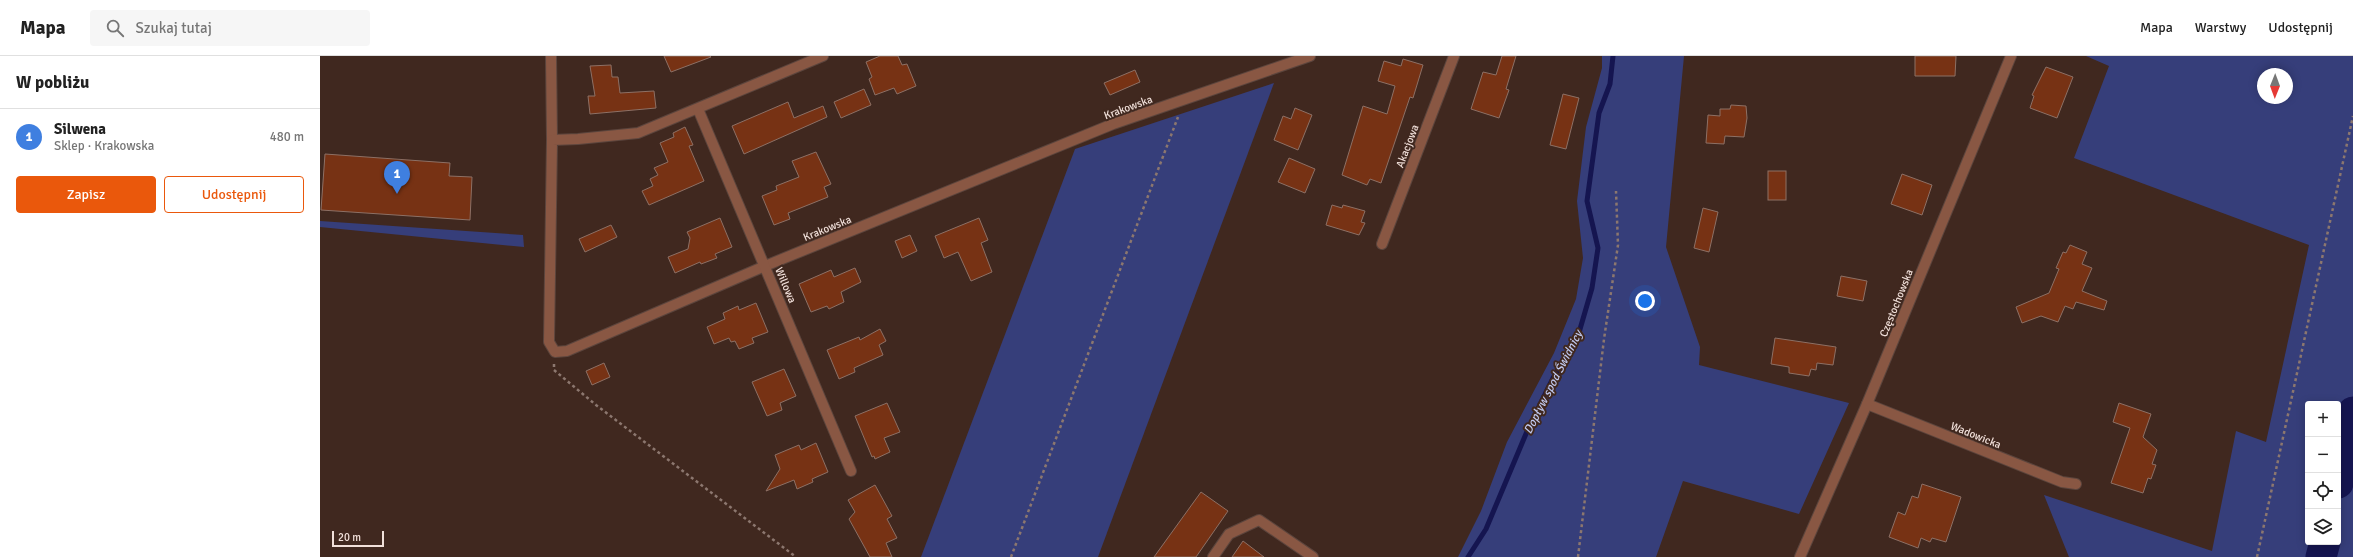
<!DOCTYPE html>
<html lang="pl">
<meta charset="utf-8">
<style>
:root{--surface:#fff;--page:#f6f6f6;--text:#222;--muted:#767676;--line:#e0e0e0;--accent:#ea580c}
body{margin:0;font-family:Signika,sans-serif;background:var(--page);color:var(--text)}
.controls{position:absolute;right:12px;bottom:12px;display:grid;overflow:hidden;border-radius:4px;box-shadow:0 2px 10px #0003}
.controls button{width:36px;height:36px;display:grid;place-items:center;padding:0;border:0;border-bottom:1px solid var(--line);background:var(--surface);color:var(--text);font:20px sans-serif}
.compass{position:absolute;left:1937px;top:12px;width:36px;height:36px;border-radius:50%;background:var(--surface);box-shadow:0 2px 10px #0003;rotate:181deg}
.scale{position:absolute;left:12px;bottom:10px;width:52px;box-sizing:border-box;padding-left:4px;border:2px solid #f1e0da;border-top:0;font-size:11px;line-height:14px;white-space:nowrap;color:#f1e0da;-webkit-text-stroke:3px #40281f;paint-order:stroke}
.you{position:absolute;left:1325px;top:245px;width:14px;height:14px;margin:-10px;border:3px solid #fff;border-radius:50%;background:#1a73e8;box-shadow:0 0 0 6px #1a73e833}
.badge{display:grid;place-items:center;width:26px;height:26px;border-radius:50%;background:var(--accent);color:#fff;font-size:13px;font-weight:700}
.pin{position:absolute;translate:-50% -33px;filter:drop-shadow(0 1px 2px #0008)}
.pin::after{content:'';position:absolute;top:21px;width:14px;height:12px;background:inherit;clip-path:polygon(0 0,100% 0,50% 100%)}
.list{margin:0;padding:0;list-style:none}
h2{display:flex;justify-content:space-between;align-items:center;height:52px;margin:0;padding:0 16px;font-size:17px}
h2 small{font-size:13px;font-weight:400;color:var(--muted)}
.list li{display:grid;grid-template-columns:26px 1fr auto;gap:12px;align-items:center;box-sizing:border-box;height:56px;padding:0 16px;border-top:1px solid var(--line)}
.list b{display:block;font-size:15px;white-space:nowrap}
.list p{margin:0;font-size:13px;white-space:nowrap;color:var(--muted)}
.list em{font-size:13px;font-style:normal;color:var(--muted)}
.actions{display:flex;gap:8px;padding:12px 16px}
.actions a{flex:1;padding:9px 0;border:1px solid var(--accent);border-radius:4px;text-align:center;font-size:14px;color:var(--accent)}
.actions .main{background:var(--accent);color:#fff}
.icon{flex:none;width:22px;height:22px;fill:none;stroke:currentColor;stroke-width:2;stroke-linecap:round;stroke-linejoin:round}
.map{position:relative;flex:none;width:2033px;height:501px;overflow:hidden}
header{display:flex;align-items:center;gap:24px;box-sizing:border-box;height:56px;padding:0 20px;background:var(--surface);border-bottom:1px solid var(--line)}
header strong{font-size:19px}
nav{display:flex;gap:22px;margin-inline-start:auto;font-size:14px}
.search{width:280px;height:36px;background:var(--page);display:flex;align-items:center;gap:10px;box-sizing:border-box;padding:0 14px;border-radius:4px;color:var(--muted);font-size:15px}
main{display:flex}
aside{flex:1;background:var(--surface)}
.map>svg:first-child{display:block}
.green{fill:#363e7a;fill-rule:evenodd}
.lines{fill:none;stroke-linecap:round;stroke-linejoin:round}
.stream{stroke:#151550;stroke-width:5}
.river{stroke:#151550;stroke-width:31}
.building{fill:#773214;stroke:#8d7065}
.service-casing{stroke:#5c453d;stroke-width:12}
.minor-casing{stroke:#5c453d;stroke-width:12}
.path{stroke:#8c776f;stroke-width:2.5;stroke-dasharray:3 3;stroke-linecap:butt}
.service{stroke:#895743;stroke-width:10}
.minor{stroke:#895743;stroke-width:10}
.labels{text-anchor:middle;stroke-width:4;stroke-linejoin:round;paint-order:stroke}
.street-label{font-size:11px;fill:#f1e0da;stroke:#40281f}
.water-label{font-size:12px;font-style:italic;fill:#c1caf0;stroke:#40281f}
</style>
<header>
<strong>Mapa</strong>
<div class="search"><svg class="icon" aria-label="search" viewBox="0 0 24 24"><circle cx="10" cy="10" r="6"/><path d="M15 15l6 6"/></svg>Szukaj tutaj</div>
<nav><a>Mapa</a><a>Warstwy</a><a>Udostępnij</a></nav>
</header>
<main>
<aside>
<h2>W pobliżu<small></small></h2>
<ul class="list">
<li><span class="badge" style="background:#3f7fe0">1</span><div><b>Silwena</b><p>Sklep · Krakowska</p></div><em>480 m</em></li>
</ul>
<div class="actions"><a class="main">Zapisz</a><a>Udostępnij</a></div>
</aside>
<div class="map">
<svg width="2033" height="501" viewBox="0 0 2033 501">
<rect width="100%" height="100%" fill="#40281f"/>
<g class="green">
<polygon points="1282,0 1364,0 1346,191 1380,291 1379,309 1529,347 1479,458 1363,425 1336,501 1138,501 1161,455 1187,386 1234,297 1256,243 1263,202 1257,145 1266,71 1282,12"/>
<path d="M 1766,0 L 2033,0 L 2033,501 L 1749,501 L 1724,439 L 1892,495 L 1916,375 L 1946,386 L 1989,189 L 1754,102 L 1789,10 ZM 1943,18 L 1967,18 L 1967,42 L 1943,42 ZM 1988,348 L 2018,348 L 2018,486 L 1988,486 Z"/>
<polygon points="954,27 778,501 601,501 755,93"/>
<polygon points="0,165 203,179 204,191 0,171"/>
</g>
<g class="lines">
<polyline class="stream" points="1148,501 1166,473 1208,373 1233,322 1258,280 1272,232 1278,192 1267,145 1279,57 1290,28 1293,0"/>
<g class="river">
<polyline points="2018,427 2033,356"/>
<polyline points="2001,501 2005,486"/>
</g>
</g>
<g class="building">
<polygon points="344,0 390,0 391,1 351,16"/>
<polygon points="560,0 578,0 582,9 587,8 596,30 577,38 574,32 555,39 549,23 552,21 546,6"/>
<polygon points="1182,0 1196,0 1186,33 1189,34 1179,62 1151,53 1163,16 1176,19"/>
<polygon points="1595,0 1636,0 1635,20 1595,20"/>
<polygon points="1083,3 1103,9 1093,42 1090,41 1061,127 1050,123 1047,129 1022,119 1043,50 1067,58 1075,30 1058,25 1064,5 1081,10"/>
<polygon points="291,9 292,21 298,21 300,37 334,35 336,52 270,58 268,40 275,40 270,10"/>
<polygon points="1726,11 1753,21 1737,62 1710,52 1714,40 1712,39"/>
<polygon points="815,14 820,26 790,39 784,27"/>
<polygon points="544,33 551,49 521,62 514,46"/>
<polygon points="1243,38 1259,42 1246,93 1230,89"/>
<polygon points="468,46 474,62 503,50 507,61 424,98 412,70"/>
<polygon points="1411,49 1426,50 1427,62 1424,81 1405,80 1404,88 1386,87 1388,59 1400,60 1400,53 1410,53"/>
<polygon points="975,52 992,59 978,94 954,84 963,60 971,63"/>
<polygon points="365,71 373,89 369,90 384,125 329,149 322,135 333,130 330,123 338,119 334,112 348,106 340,87 354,81 353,77"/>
<polygon points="496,96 511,128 504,131 508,141 468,157 470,163 454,169 442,140 457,134 456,130 479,121 472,105"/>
<polygon points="5,98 130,107 129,120 152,121 150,164 1,154"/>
<polygon points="969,102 995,113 985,137 958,126"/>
<rect x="1448" y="115" width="18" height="29"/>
<polygon points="1582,118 1612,129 1602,159 1571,148"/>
<polygon points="1012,149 1022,152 1023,149 1045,155 1041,166 1045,167 1039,179 1006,169"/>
<polygon points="1383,152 1398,156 1389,196 1374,192"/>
<polygon points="400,162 412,191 395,198 397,202 381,208 380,206 355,217 348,201 368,193 370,182 367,176"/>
<polygon points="659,162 668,184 661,187 672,216 651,225 638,196 624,202 615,180"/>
<polygon points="291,169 297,181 265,196 259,183"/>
<polygon points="590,179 597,195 582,202 575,185"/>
<polygon points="1750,189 1767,196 1762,208 1772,212 1762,235 1787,245 1784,254 1756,246 1753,253 1745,250 1738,266 1721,260 1702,267 1696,251 1729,237 1739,213 1736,212 1743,196 1746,197"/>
<polygon points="535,212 541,226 521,236 524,246 509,253 507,250 491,256 479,228 511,214 514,221"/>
<polygon points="1521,220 1547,225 1543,245 1517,240"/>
<polygon points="436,247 448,276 432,282 434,287 419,293 415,285 411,286 409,282 394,288 387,271 405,263 403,257 418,250 419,254"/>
<polygon points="560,273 566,285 559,289 563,299 534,312 535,316 519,323 507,294 539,281 540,284"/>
<polygon points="1455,282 1516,291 1513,309 1497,307 1496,314 1491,313 1489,320 1469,317 1469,311 1451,308"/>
<polygon points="284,307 290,321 272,329 266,315"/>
<polygon points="464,313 476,340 460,347 462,354 447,360 432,326"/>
<polygon points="567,347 580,376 564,382 570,396 555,403 554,400 552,401 535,360"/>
<polygon points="1799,347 1831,358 1823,381 1837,394 1832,408 1836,409 1831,423 1828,422 1823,437 1791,427 1810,372 1793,366"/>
<polygon points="496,387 508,416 492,423 493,426 477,433 474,424 446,435 460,413 455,399 479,389 481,394"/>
<polygon points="1602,428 1641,441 1626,486 1612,482 1610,486 1601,482 1598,492 1569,481 1578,456 1585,459 1592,440 1598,442"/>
<polygon points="555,429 572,460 567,463 577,482 566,487 572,501 550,501 529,463 535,456 528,444"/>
<polygon points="881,436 908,455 876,501 834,501"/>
<polygon points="923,485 944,501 912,501"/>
</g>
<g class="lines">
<g class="service-casing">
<polyline id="service" points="893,501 909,478 939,464 993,501"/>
</g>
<g class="minor-casing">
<g id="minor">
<polyline points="231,0 232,84"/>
<polyline points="503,0 318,77 258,83 232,84 229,286 235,296 247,295 445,210 793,68 990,0"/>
<polyline points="378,53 531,415"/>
<polyline points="1062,188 1134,0"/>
<polyline points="1547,348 1742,426 1756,428"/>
<polyline points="1480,501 1547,348 1691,0"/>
</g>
</g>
<g class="path">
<polyline points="234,308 234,314 276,349 476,501"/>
<polyline points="691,501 858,61"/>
<polyline points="1258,501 1284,283 1298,189 1296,135"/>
<polyline points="1937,501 2033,60"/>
</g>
<use href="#service" class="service"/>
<use href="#minor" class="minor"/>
</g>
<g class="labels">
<g class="street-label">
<text transform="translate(808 51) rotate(-20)" y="4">Krakowska</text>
<text transform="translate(1087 90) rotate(-69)" y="4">Akacjowa</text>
<text transform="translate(507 172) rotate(-22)" y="4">Krakowska</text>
<text transform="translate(466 229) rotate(67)" y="4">Willowa</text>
<text transform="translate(1576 247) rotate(-68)" y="4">Częstochowska</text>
<text transform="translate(1656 379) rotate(22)" y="4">Wadowicka</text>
</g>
<g class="water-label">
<text transform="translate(1233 326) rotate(-63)" y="4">Dopływ spod Świdnicy</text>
</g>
</g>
</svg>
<div class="controls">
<button>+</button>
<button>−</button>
<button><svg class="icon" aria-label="locate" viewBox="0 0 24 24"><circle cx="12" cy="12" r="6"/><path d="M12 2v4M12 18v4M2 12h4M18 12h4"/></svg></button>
<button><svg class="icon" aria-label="layers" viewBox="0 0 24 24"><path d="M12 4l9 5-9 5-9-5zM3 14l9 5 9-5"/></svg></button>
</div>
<svg class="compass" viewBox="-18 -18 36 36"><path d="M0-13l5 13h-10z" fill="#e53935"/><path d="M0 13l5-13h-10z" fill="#767676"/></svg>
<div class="scale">20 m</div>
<div class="you"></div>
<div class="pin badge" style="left:77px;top:138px;background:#3f7fe0">1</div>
</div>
</main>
